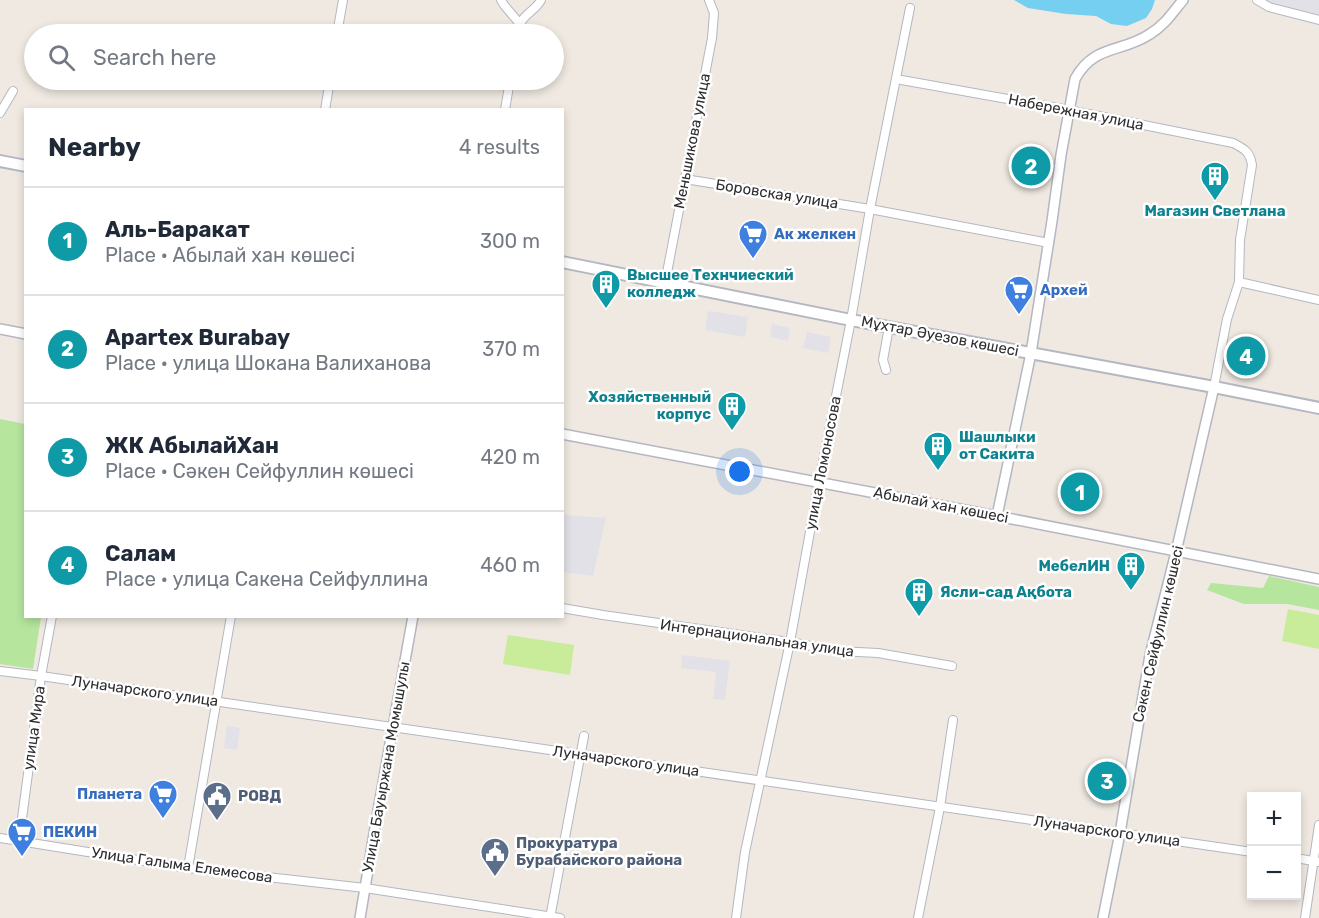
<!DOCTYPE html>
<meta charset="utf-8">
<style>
:root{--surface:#fff;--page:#f6f6f7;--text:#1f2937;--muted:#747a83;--line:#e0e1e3;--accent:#111827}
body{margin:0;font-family:Rubik,sans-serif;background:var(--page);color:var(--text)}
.controls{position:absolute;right:18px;bottom:18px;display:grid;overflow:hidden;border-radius:0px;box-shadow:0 3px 9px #0003}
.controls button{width:54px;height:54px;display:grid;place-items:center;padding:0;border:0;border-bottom:2px solid var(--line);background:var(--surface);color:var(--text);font:30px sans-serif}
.you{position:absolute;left:740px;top:472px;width:21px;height:21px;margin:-15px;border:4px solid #fff;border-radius:50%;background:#1a73e8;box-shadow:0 0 0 9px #1a73e833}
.badge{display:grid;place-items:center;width:39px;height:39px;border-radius:50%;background:var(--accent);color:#fff;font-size:20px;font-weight:700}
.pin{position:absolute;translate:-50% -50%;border:3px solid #fff;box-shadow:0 2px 6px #0006}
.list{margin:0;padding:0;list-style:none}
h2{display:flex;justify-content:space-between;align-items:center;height:78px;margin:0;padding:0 24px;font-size:26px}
h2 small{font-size:20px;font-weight:400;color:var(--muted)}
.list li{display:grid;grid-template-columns:39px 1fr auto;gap:18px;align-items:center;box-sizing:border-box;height:108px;padding:0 24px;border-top:2px solid var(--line)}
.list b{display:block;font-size:22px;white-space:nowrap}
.list p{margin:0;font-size:20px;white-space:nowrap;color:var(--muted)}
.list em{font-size:20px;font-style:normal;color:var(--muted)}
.icon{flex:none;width:33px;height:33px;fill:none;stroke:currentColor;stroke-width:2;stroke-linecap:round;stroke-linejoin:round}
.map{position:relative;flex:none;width:1319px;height:918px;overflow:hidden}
.search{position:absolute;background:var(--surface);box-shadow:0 3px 9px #0003;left:24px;top:24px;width:540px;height:66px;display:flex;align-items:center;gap:15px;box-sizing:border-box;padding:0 21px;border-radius:33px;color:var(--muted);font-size:22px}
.panel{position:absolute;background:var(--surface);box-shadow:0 3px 9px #0003;left:24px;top:108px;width:540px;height:510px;border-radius:0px}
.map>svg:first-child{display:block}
.industrial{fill:#e3e1e8}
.green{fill:#b6e59e}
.pitch{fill:#c9ec9a}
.water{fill:#75cff0}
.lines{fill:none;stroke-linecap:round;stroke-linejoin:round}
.minor-casing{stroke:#b4b7c1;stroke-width:10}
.tertiary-casing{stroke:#b4b7c1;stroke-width:12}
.secondary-casing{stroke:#b4b7c1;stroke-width:14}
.minor{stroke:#fff;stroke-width:8}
.tertiary{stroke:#fff;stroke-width:9}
.secondary{stroke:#fff;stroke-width:10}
.labels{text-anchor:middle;stroke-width:5;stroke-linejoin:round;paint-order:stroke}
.street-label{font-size:15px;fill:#2e2e2e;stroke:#fff}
.culture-label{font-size:15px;font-weight:bold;fill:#0d838f;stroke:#fff;text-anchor:start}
.shop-label{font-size:15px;font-weight:bold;fill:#366cbe;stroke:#fff;text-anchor:start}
.service-label{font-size:15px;font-weight:bold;fill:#4e5e75;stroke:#fff;text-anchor:start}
</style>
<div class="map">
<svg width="1319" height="918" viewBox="0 0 1319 918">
<rect width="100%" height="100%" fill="#efe9e1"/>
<g class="industrial">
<polygon points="1265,0 1319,0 1319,15 1274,4"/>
<polygon points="708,311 748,317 745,337 705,330"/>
<polygon points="772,324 790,328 788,341 770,337"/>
<polygon points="807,332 831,337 828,353 803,348"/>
<polygon points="563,515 606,518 593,576 563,572"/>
<polygon points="682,655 730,661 725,700 713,699 716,672 681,668"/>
<polygon points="227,726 240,728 237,750 224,748"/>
</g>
<g class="green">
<polygon points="0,419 25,424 26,616 41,617 33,669 0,664"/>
<polygon points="1269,576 1319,587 1319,610 1287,604 1244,604 1207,590 1211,583 1263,588"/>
</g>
<g class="pitch">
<polygon points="1288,609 1319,615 1319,649 1282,641"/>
<polygon points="508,635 574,645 570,675 503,664"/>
</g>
<polygon class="water" points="1014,0 1155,0 1152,9 1146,18 1127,26 1111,24 1096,16 1066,14 1028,8"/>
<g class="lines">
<g class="minor-casing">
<g id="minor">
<polyline points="501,0 504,5 520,24"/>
<polyline points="1257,0 1269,7 1319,20"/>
<polyline points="337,34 343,0"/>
<path d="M 518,34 C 519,31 519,27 520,24 C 524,14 536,10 541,0"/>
<path d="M 896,79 L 1069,110 L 1233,143 C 1245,149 1250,152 1252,165 L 1240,240 L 1239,282 L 1227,319 L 1214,387"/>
<polyline points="325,110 330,80"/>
<polyline points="505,110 510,80"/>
<polyline points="0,113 13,91"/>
<polyline points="685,179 870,209 1049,243"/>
<polyline points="1239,282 1319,300"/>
<polyline points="665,283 712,38 714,13 709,0"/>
<polyline points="886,370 883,360 889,327"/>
<polyline points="562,608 603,615 790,642 838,651 878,653 952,666"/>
<polyline points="0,671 41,676 1252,852"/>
<polyline points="0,838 188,868 365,888 560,918"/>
<polyline points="19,841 41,676 52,616"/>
<polyline points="1296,858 1319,862"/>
<polyline points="188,868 231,616"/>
<polyline points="550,918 584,736"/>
<polyline points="736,918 745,852 790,642 819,482 851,320 870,209 910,8"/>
<polyline points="918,918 940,807 953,720"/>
<polyline points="1305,918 1319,825"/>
</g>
</g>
<g class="tertiary-casing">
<g id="tertiary">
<polyline points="0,329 26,334"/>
<polyline points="562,434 997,516 1319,579"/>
<path d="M 997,516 L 1031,353 L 1052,221 L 1061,155 L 1075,79 C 1094,44 1122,53 1150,34 C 1164,26 1173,12 1183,0"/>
<polyline points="360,918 376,822 413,616"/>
<polyline points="1103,918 1120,833 1150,655 1176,552 1214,387"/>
</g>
</g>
<g class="secondary-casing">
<g id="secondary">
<polyline points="0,161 26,166"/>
<polyline points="562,262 851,320 1214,387 1319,408"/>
</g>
</g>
<use href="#minor" class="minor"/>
<use href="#tertiary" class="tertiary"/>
<use href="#secondary" class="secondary"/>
</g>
<defs>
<g id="building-pin" transform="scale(1.5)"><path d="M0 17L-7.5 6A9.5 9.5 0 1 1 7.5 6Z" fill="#0f9aa8" stroke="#fff"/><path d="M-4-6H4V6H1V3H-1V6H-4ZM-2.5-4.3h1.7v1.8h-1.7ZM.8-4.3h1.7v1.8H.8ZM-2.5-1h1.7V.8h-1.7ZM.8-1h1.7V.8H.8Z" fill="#fff"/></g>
<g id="supermarket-pin" transform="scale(1.5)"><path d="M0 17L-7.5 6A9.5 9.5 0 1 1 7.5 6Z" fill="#3f7fe0" stroke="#fff"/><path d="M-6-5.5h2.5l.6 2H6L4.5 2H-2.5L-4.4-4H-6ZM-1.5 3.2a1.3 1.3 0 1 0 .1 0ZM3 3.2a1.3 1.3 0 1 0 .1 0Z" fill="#fff"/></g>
<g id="civic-pin" transform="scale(1.5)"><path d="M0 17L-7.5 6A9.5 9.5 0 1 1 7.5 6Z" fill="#5c6f8a" stroke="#fff"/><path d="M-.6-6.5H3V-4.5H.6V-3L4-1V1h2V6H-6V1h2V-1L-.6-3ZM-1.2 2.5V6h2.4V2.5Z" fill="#fff"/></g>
</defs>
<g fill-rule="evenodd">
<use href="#building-pin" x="1215" y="176"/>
<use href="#supermarket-pin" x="753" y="234"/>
<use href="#building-pin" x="606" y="284"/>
<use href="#supermarket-pin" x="1019" y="290"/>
<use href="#building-pin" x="732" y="406"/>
<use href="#building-pin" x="938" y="446"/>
<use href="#building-pin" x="1131" y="566"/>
<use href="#building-pin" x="919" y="592"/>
<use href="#supermarket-pin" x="163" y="794"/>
<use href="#civic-pin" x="217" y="796"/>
<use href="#supermarket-pin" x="22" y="832"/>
<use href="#civic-pin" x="495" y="852"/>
</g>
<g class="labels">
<g class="street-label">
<text transform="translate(1076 112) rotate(11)" y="5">Набережная улица</text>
<text transform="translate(692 141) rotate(-79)" y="5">Меньшикова улица</text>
<text transform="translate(777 194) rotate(9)" y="5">Боровская улица</text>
<text transform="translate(940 336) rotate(11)" y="5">Мұхтар Әуезов көшесі</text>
<text transform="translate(823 463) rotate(-79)" y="5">улица Ломоносова</text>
<text transform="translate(941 505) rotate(11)" y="5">Абылай хан көшесі</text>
<text transform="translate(1158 634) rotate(-77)" y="5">Сәкен Сейфуллин көшесі</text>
<text transform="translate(757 638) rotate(8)" y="5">Интернациональная улица</text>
<text transform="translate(145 691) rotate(8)" y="5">Луначарского улица</text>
<text transform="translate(34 728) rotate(-82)" y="5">улица Мира</text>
<text transform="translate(626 761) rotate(8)" y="5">Луначарского улица</text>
<text transform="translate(386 767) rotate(-80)" y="5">Улица Бауыржана Момышулы</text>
<text transform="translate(1107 831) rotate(8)" y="5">Луначарского улица</text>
<text transform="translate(182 865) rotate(8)" y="5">Улица Галыма Елемесова</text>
</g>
<g class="culture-label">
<text x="1215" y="216" text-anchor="middle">Магазин Светлана</text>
<text x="627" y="280">Высшее Технчиеский<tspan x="627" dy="17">колледж</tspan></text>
<text x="711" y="402" text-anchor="end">Хозяйственный<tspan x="711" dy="17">корпус</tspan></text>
<text x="959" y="442">Шашлыки<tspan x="959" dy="17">от Сакита</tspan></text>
<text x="1110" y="571" text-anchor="end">МебелИН</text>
<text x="940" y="597">Ясли-сад Ақбота</text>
</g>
<g class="shop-label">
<text x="774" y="239">Ак желкен</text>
<text x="1040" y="295">Архей</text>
<text x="142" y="799" text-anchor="end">Планета</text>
<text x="43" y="837">ПЕКИН</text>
</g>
<g class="service-label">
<text x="238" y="801">РОВД</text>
<text x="516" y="848">Прокуратура<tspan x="516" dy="17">Бурабайского района</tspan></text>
</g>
</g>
</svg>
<div class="controls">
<button>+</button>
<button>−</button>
</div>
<div class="you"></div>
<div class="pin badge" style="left:1080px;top:492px;background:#0f9aa8">1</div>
<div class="pin badge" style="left:1031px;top:166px;background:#0f9aa8">2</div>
<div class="pin badge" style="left:1107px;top:781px;background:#0f9aa8">3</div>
<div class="pin badge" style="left:1246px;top:356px;background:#0f9aa8">4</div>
<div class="search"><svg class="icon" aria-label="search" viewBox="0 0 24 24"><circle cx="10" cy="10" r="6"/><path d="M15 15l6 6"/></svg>Search here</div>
<section class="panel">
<h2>Nearby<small>4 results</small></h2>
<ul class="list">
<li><span class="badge" style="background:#0f9aa8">1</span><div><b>Аль-Баракат</b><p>Place · Абылай хан көшесі</p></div><em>300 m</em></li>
<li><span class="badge" style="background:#0f9aa8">2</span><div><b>Apartex Burabay</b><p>Place · улица Шокана Валиханова</p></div><em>370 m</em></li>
<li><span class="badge" style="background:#0f9aa8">3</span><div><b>ЖК АбылайХан</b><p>Place · Сәкен Сейфуллин көшесі</p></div><em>420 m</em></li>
<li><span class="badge" style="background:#0f9aa8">4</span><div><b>Салам</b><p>Place · улица Сакена Сейфуллина</p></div><em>460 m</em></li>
</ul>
</section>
</div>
